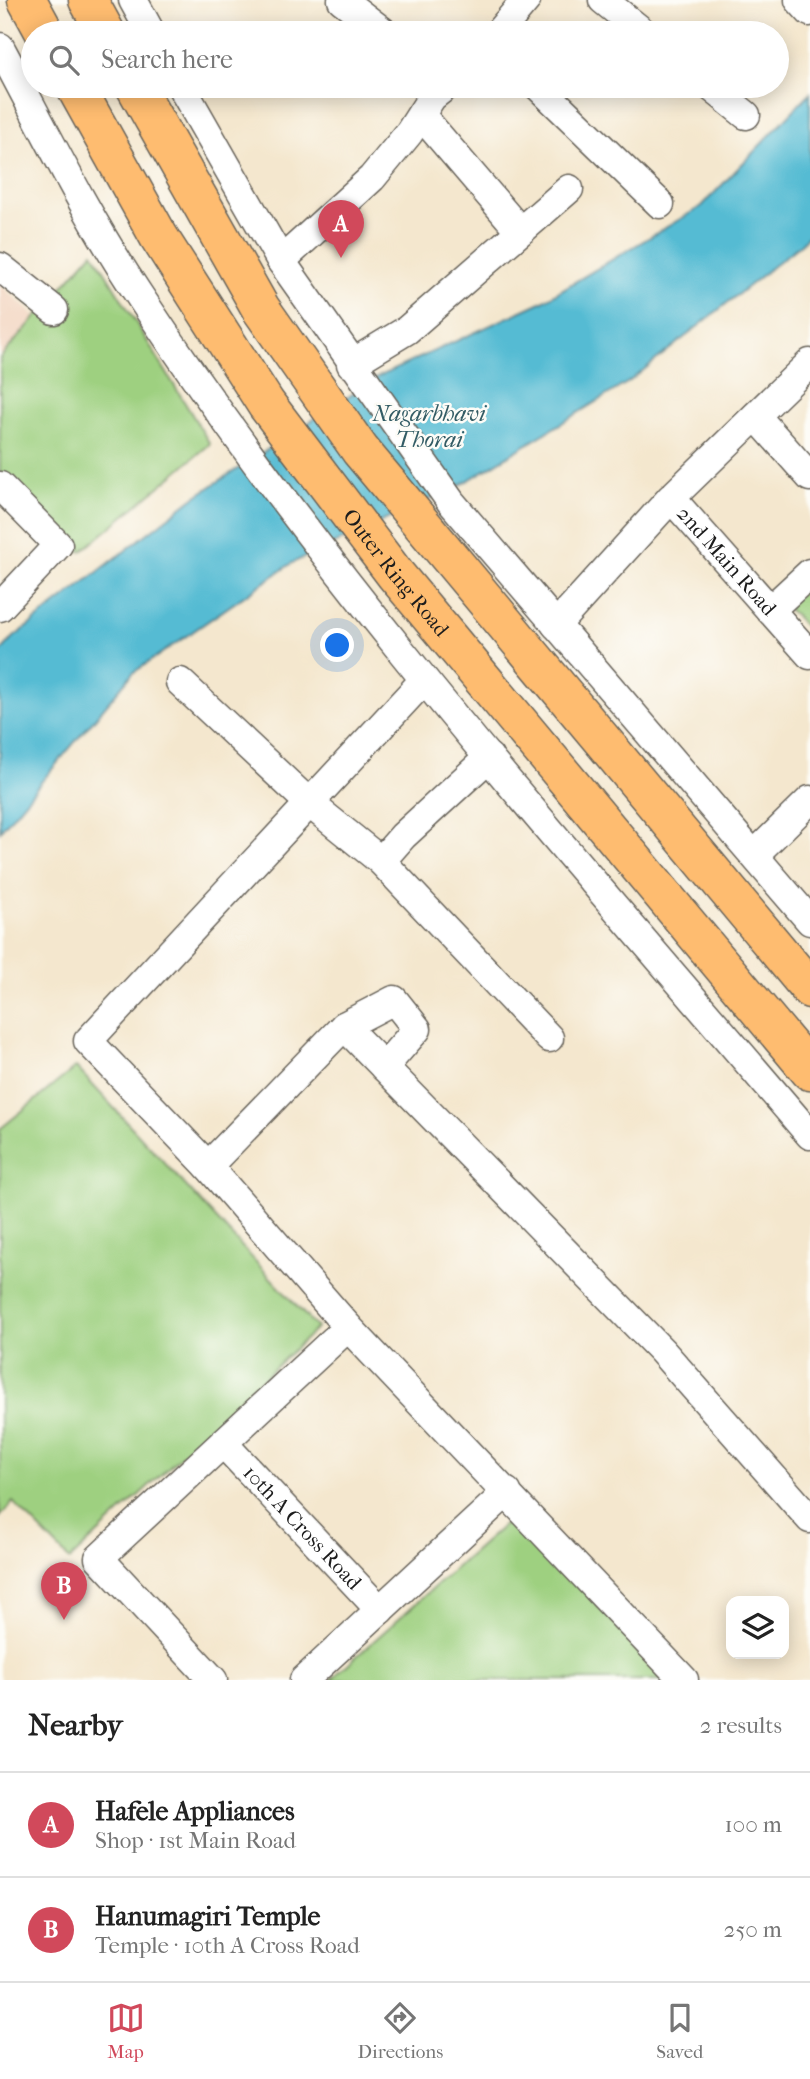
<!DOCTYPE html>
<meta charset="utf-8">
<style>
:root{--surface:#fff;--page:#f2f2f2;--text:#222;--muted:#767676;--line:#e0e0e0;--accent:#d1495b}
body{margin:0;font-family:"IM FELL French Canon",serif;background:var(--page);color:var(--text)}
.controls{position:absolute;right:21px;bottom:21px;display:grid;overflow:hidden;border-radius:14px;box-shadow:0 4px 18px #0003}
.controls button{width:63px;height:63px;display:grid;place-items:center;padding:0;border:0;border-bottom:2px solid var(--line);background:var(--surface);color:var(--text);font:35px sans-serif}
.you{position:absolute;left:338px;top:646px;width:24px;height:24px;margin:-18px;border:5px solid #fff;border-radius:50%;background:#1a73e8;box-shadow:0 0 0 10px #1a73e833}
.badge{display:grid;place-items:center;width:46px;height:46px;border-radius:50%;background:var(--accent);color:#fff;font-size:23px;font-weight:700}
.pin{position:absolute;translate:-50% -58px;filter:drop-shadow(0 2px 4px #0008)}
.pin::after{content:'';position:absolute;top:37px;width:24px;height:21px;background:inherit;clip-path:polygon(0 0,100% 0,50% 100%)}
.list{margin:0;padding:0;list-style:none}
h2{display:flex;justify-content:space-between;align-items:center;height:91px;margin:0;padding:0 28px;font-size:30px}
h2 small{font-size:23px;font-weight:400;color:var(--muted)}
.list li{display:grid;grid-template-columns:46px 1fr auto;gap:21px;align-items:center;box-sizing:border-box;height:105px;padding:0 28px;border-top:2px solid var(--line)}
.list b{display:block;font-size:26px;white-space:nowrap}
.list p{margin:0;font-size:23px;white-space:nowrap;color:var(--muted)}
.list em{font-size:23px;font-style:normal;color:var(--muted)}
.icon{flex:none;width:38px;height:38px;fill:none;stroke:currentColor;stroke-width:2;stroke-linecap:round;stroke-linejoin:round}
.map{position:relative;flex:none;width:810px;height:1680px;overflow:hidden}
.search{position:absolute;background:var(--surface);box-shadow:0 4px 18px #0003;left:21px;right:21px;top:21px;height:77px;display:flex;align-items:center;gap:18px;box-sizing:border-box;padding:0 24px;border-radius:38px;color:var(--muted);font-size:26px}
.sheet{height:301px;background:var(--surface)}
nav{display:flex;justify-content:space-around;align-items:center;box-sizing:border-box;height:98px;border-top:2px solid var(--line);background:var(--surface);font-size:19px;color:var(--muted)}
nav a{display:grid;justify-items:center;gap:4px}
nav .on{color:var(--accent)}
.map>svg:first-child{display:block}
.built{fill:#f3d4bf}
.green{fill:#9ed080;stroke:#5d764e;stroke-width:2}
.water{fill:#55bbd3;stroke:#386c78;stroke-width:2}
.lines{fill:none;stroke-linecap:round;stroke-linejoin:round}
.minor-casing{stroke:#68635a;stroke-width:31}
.highway-casing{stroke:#68635a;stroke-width:41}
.minor{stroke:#fff;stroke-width:28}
.highway{stroke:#febc70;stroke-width:38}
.labels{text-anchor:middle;stroke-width:5;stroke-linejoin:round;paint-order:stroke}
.street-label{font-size:21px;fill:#1c1c1c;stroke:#fdfcf7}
.water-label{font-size:23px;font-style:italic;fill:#335c65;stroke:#fdfcf7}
</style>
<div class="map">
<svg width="810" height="1680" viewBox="0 0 810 1680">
<rect width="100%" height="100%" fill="#fdfcf7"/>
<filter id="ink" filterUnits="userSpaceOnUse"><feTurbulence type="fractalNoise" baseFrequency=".0143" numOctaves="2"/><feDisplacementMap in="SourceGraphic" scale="14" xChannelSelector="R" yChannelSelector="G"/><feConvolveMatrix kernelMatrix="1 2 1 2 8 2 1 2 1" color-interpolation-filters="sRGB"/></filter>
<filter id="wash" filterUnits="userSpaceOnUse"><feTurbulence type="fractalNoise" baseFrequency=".00686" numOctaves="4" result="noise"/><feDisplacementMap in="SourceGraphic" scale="28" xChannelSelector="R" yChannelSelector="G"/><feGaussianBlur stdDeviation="1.57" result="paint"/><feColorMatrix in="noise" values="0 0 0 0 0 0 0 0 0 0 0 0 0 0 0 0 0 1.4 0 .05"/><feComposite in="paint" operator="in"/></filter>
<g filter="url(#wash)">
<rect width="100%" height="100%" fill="#f4e7ce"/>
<polygon class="built" points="0,285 36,317 0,358"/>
<g class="green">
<polygon points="93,252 210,444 81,552 0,473 0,358"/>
<polygon points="810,560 810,632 774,594"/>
<polygon points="76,1067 317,1328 70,1560 13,1502 0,1517 0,1129"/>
<polygon points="516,1514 665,1680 330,1680"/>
</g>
<polygon class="water" points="810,93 810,234 802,243 630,381 459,486 292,563 133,673 0,831 0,652 14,637 193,498 380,376 541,302 702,206"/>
</g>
<g filter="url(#ink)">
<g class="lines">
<g class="minor-casing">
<g id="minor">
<polyline points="133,0 151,33"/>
<polyline points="342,0 385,33"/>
<polyline points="603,0 644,33"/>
<polyline points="799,0 810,12"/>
<polyline points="498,33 526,0"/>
<path d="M 0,47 C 44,129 85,214 137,292 C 334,592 577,861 810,1135"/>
<polyline points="181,86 281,261 451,502 810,921"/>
<polyline points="538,86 660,204"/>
<polyline points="710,86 746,115"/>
<polyline points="421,115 520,231"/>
<polyline points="281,261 372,178 409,133 432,97 446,86"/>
<polyline points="0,267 54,310"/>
<polyline points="351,364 407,330 569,189"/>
<polyline points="756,416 810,477"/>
<polyline points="0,486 58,545 0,607"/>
<path id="s1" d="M 671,498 L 810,655"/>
<polyline points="770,610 810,573"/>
<polyline points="556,625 671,498 810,363"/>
<polyline points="424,680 88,1041 208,1166 348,1327 684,1680"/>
<polyline points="180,682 309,803 381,861"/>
<polyline points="489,757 403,836 381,861 549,1038"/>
<polyline points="754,855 810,800"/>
<polyline points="344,1026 394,1000 417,1029 384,1067"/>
<polyline points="208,1166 344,1026 662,1351 810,1519"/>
<path id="s2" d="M 223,1443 L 380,1610"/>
<polyline points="213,1680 99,1558 348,1327"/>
<polyline points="304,1680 507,1492"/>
</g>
</g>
<g class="highway-casing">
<g id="highway">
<polyline points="27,0 45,33"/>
<polyline points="88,0 106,33"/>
<path id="s3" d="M 75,86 L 159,237 L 266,404 L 395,574 L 810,1071"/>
<polyline points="135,86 261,309 360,450 810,989"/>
</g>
</g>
<use href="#minor" class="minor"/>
<use href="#highway" class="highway"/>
</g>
</g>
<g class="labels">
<g class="street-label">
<text dy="7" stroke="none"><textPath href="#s1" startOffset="84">2nd Main Road</textPath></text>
<text dy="7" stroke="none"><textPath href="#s3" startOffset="584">Outer Ring Road</textPath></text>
<text dy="7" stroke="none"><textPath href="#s2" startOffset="116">10th A Cross Road</textPath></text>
</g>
<g class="water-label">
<text x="429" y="421">Nagarbhavi<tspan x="429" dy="26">Thorai</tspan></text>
</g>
</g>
</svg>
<div class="controls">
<button><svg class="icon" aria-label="layers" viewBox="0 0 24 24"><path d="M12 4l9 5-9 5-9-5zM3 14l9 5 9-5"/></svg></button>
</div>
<div class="you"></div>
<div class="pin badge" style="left:341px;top:258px">A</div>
<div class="pin badge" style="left:64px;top:1620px">B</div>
<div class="search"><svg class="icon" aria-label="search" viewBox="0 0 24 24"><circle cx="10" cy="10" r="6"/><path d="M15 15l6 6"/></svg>Search here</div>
</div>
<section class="sheet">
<h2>Nearby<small>2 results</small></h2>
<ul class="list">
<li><span class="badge">A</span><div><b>Hafele Appliances</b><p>Shop · 1st Main Road</p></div><em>100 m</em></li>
<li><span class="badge">B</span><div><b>Hanumagiri Temple</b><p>Temple · 10th A Cross Road</p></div><em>250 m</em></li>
</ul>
</section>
<nav>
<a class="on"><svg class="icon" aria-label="map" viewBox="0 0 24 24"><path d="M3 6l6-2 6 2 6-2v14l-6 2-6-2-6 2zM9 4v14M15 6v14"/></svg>Map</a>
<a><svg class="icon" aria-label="directions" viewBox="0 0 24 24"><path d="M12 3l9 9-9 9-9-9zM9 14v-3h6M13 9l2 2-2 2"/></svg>Directions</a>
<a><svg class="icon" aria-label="saved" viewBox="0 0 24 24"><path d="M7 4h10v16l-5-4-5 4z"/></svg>Saved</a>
</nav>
